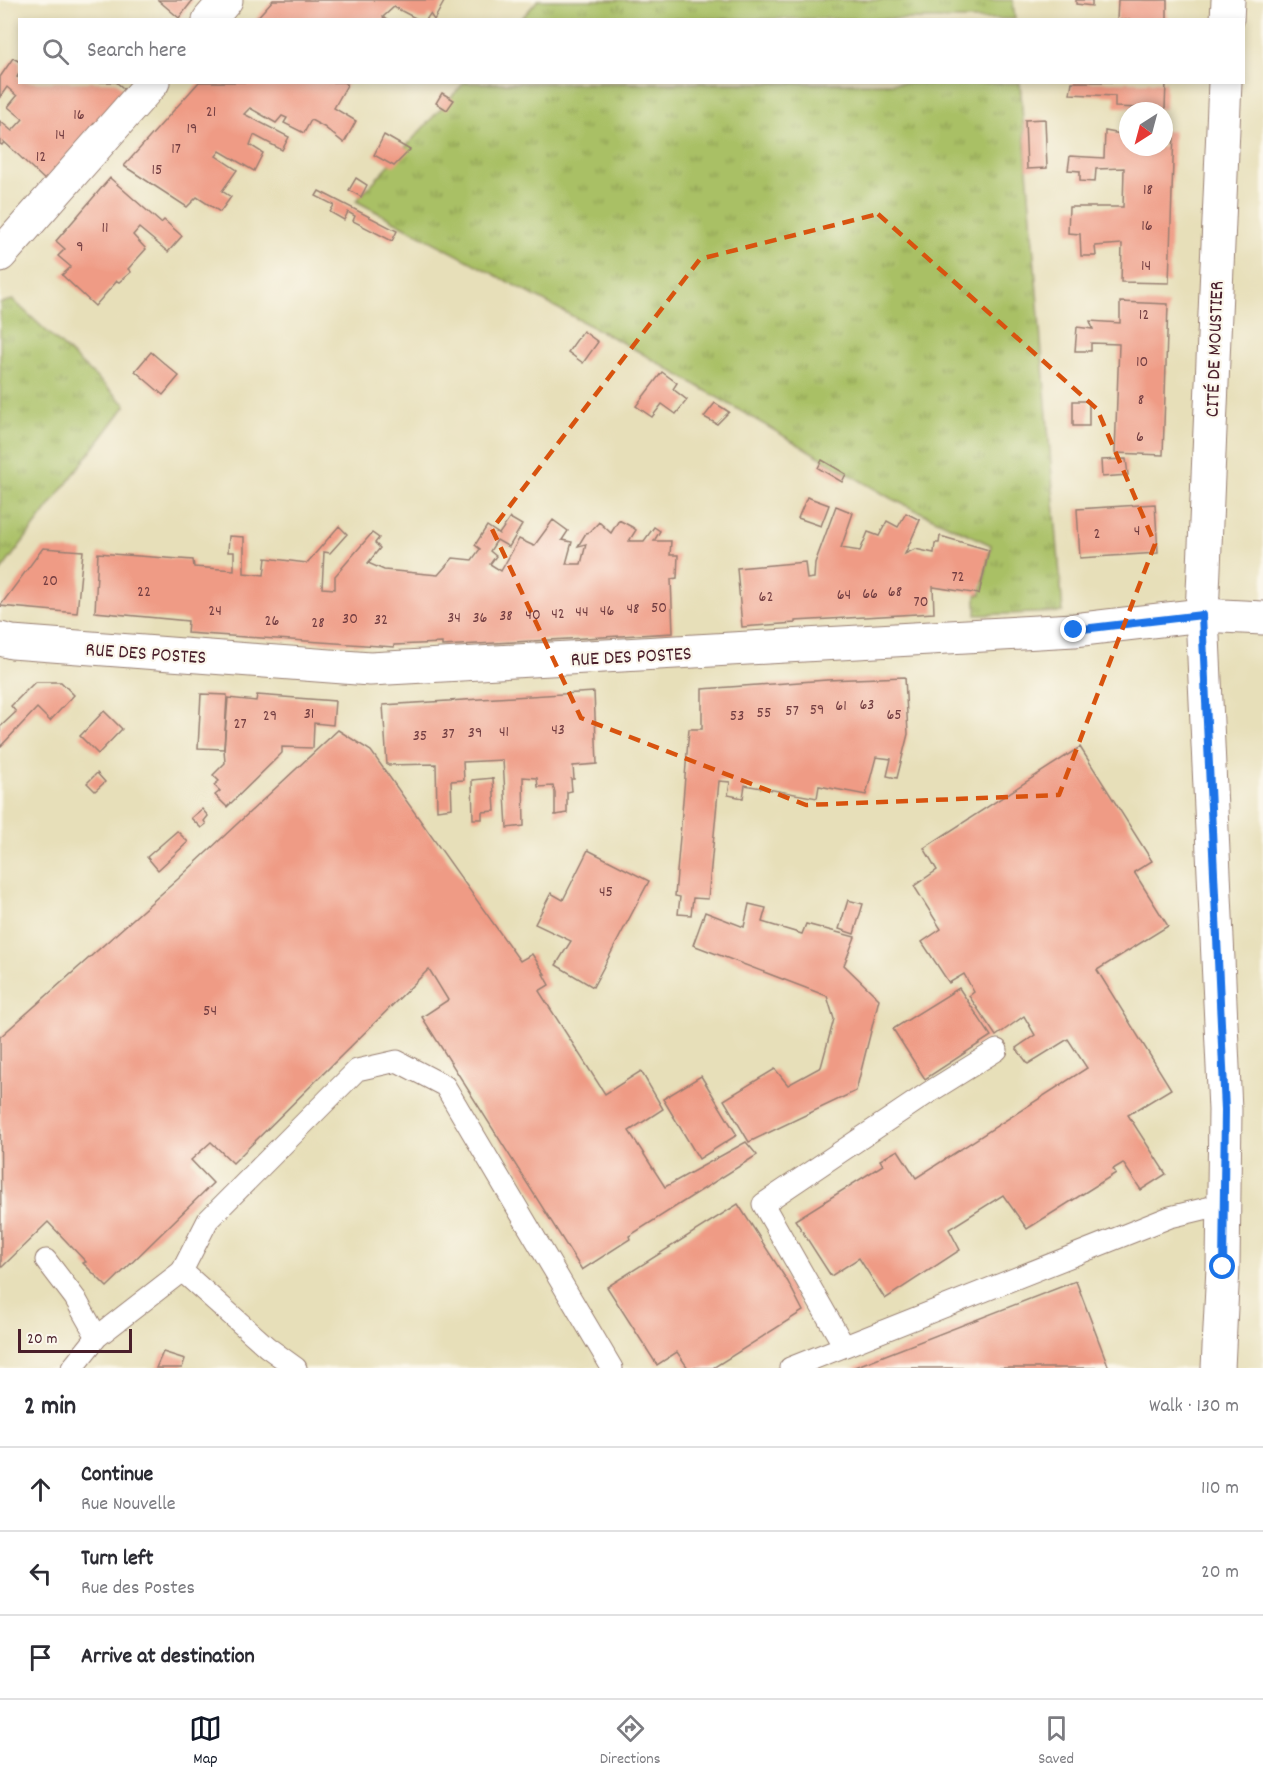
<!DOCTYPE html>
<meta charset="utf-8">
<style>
:root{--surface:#fff;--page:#f2f2f3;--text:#2b2b33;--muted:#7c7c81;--line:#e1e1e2;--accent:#111827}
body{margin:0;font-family:Dekko,sans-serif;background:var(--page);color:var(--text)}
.compass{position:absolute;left:1119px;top:102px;width:54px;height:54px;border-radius:50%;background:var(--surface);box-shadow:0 3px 9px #0003;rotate:216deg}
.scale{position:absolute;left:18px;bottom:15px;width:114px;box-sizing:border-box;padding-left:6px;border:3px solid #4a1f2b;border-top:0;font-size:16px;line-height:21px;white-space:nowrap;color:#4a1f2b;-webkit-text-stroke:4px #fbf7ec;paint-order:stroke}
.stop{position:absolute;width:18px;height:18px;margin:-14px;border:4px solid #1a73e8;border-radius:50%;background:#fff}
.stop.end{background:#1a73e8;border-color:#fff;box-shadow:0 2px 6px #0008}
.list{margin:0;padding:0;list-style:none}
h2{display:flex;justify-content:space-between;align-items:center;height:78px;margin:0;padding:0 24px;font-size:26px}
h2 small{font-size:20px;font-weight:400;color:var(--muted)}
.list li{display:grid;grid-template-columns:39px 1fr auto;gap:18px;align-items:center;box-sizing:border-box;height:84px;padding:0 24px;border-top:2px solid var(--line)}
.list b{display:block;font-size:22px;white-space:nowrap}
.list p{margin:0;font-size:20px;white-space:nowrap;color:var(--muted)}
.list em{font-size:20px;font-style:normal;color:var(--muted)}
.icon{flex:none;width:33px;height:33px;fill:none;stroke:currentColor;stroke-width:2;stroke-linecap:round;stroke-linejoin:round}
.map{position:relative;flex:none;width:1263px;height:1368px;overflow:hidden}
.search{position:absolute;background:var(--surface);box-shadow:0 3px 9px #0003;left:18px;right:18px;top:18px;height:66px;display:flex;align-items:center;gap:15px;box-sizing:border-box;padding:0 21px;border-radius:0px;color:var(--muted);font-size:22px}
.sheet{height:330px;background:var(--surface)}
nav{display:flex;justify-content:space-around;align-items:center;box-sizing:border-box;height:84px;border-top:2px solid var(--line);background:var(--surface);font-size:16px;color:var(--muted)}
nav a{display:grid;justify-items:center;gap:3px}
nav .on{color:var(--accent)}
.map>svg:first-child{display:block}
.grass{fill:url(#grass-tufts);stroke:#7a7048;stroke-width:1.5}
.building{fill:#ef9b85}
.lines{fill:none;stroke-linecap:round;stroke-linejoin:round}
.lane-casing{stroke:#987f72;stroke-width:23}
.street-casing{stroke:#987f72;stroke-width:35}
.lane{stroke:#fff;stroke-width:21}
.street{stroke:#fff;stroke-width:33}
.route{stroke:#1a73e8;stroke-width:8}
.marked{fill:none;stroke:#d8530f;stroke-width:4.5;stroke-dasharray:12 8;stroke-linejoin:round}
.labels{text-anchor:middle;stroke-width:4.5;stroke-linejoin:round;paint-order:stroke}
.number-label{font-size:16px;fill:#733e42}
.street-label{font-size:20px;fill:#4a1f2b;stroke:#fbf7ec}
</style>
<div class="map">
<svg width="1263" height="1368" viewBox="0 0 1263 1368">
<defs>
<pattern id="grass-tufts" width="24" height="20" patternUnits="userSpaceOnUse" patternTransform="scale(1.5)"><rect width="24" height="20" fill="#a9c065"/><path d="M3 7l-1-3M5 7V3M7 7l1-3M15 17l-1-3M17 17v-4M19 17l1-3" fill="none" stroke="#8c9b53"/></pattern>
</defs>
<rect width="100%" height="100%" fill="#fbf7ec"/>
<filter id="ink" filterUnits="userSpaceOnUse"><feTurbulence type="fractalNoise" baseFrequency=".0167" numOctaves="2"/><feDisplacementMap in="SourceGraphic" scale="12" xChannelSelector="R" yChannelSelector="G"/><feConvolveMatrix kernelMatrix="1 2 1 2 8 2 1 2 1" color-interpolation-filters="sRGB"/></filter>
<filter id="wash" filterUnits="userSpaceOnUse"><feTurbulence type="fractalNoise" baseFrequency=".008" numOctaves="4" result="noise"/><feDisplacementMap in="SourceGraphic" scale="24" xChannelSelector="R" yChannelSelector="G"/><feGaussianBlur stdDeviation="1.35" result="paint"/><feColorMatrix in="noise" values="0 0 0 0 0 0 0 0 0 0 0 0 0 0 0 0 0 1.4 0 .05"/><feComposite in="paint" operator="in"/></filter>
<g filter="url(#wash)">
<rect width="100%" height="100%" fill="#e7dfb9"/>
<g class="grass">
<polygon points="538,0 1013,0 1015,19 521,19"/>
<polygon points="464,83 1020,83 1063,612 976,615 976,595 981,594 991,545 892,499 636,350 356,201"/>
<polygon points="13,300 126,405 0,572 0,303"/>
</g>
<g id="blocks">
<g class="building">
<polygon points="158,0 193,0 179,18"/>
<polygon points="273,0 445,0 434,20 430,14 426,20 419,20 394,7 383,17 387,20 255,20"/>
<polygon points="1076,0 1092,0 1092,6 1076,4"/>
<polygon points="1118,0 1167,0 1167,20 1117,20"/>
<polygon points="13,58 20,62 20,72 17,77 20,78 20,82 116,82 130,94 48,183 13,150 4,142 2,145 0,144 0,121 12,131 23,119 8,107 17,96 7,87 0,97 0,77"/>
<polygon points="199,82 344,82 347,85 334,108 356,121 344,143 324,127 311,120 304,133 284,123 287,118 282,116 276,123 250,108 244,114 289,137 282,150 254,135 250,145 263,153 254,171 220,151 216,156 237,170 222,191 231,197 220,212 197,197 187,207 124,166"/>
<polygon points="1072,82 1166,82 1165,109 1115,107 1115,96 1070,94"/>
<polygon points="442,93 454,100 447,110 436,103"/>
<polygon points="1045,119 1047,168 1027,169 1025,120"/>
<polygon points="1126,130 1128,130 1128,147 1164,147 1164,131 1174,131 1169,283 1121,282 1122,244 1095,246 1096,256 1081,256 1080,234 1068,233 1069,207 1123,207 1124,168 1096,169 1095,182 1080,181 1080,171 1068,170 1070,156 1104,158 1105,131 1126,135"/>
<polygon points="384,135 410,150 394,166 374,155"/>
<polygon points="110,178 161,223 164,220 182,236 168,252 139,228 133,235 146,249 128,269 131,272 119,282 117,281 95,306 62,275 71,267 58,256 65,249 56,241"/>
<polygon points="356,178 367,185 361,197 349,190"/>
<polygon points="319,191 397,231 392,241 353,221 355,216 348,212 344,220 330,212 334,205 316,196"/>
<polygon points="1120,302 1168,304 1163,455 1115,453 1119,344 1091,343 1091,351 1075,351 1077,327 1093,329 1090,321 1120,323"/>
<polygon points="583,331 598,342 583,363 568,352"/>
<polygon points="151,352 179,376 163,395 135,371"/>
<polygon points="662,372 677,383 673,389 687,400 676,414 662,404 652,417 636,406"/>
<rect x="1073" y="401" width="16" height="25"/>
<polygon points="715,403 729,412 717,424 704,417"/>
<polygon points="1126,459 1128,475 1102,477 1101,460"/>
<polygon points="822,460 846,474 842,482 818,468"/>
<polygon points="807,497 829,505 821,526 798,518"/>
<polygon points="1155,504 1158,553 1080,558 1077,509"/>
<polygon points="836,506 853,513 841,548 860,551 868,532 879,536 887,521 898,527 906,513 920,520 905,554 915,549 934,553 935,543 939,543 940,536 989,550 979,594 933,587 934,613 795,621 795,623 742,627 737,568 805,562 807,579 814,578 815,563"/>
<polygon points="510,518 522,525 509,547 497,540 490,551 496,556 490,564 501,571 519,539 534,546 553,520 568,531 562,540 572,542 566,564 581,564 586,544 578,546 586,533 590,532 599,522 611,533 619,520 632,527 636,530 629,541 644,541 654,527 660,531 654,541 671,541 670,555 678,555 677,578 671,579 673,633 442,646 442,643 394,645 394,647 187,633 188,621 95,612 98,553 193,560 194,567 234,570 234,552 228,552 229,536 244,537 244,573 264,575 266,558 307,563 339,526 347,534 330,553 324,552 322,588 335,589 335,576 372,533 379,538 375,543 380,548 368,563 384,570 438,575 453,558 472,560 480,549 475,545 487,526 499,534"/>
<polygon points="43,548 83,551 77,613 0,606"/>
<polygon points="905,677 908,734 897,778 887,776 891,759 876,757 866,795 819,786 817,798 745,785 743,798 728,795 730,782 719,781 708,899 693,898 691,915 678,914 680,897 675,896 689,729 702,729 702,689 827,680"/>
<polygon points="35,682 61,682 74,695 50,721 37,708 0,747 0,727 16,712 11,706"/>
<polygon points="594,692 597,764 573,766 574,779 571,779 572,791 567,792 567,813 555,815 555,792 553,786 538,787 537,778 523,777 524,826 507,828 503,760 463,762 464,780 451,781 452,808 437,810 436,764 387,765 383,705"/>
<polygon points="201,694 227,695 224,749 198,748"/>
<polygon points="257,695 335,701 333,725 314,723 313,748 282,747 282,753 227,807 215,795 220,791 214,785 219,781 213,775 225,763 224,749 228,698 256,701"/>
<polygon points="104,711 122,729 98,754 80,736"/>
<polygon points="338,730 371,751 520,961 532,954 545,974 543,974 549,985 539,991 605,1094 641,1071 663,1109 629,1131 665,1187 746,1142 757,1155 629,1236 630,1239 582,1270 422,1017 448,1000 429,969 233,1163 211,1142 191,1160 213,1183 107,1287 83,1263 86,1262 48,1222 1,1268 0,1037 178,879"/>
<polygon points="1080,747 1152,861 1134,872 1168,926 1097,970 1171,1089 1128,1115 1166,1174 1141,1190 1123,1163 1113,1169 1116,1173 1027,1229 1003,1195 949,1229 960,1250 885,1299 859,1258 831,1276 795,1220 883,1165 880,1160 898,1150 916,1178 1087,1068 1068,1039 1028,1064 1016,1048 1035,1035 1024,1016 996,1036 969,996 974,992 964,974 949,983 922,942 941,929 914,886 937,870 924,848"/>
<polygon points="97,773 105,782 95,791 87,783"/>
<polygon points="493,778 495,811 482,812 482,819 473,819 472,780"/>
<polygon points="202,809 208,816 204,821 206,824 201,828 191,818"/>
<polygon points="177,831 188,842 158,870 147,857"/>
<polygon points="588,850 649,881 593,987 556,965 571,941 535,924 551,893 563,900"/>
<polygon points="848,900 863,904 854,934 839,929"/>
<polygon points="749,904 766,908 762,922 802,934 806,924 855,937 844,965 879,999 856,1091 749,1142 724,1100 775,1069 788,1085 821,1067 834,1019 827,996 693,945 705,912 744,927"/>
<polygon points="959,988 991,1036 925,1079 893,1029"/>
<polygon points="701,1076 737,1135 699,1159 663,1099"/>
<polygon points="738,1204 788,1282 803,1311 713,1368 688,1368 677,1352 657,1365 607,1287"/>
<polygon points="1076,1281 1109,1368 852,1368"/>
<polygon points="163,1352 185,1359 182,1368 156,1368"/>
</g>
</g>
</g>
<g filter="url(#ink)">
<use href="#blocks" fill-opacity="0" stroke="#987f72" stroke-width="1.5"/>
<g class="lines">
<g class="lane-casing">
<g id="lane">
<polyline points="46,1260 75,1298 97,1337"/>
<polyline points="844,1346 763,1204 928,1093 997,1050"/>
<polyline points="72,1368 97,1337 182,1271"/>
<polyline points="296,1368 267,1347 182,1271 208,1220 357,1070 397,1061 445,1086 612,1368"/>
<polyline points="790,1368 1170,1217 1224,1204"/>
</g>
</g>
<g class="street-casing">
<g id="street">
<polyline points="209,20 226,0"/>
<polyline points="1227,20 1228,0"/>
<polyline points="0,255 153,82"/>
<polyline points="0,639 12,642 370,669 1074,630 1202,615 1263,618"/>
<polyline points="1218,1368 1223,1267 1225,1110 1202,615 1225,82"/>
</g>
</g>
<use href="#lane" class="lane"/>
<use href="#street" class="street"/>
</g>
</g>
<g class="lines" filter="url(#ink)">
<polyline class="route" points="1074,630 1202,615 1225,1110 1223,1267"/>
</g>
<path class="marked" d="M 878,214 L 1097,409 L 1155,544 L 1059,795 L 806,805 L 581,718 L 492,529 L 700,259 Z"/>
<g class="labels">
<g class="number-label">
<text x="211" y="116">21</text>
<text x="79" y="119">16</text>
<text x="192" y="133">19</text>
<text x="60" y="139">14</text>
<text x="176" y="153">17</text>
<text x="41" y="161">12</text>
<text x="157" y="174">15</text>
<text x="1148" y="194">18</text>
<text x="1147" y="230">16</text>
<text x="105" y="232">11</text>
<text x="80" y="251">9</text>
<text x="1146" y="270">14</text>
<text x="1144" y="319">12</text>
<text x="1142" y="366">10</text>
<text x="1141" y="404">8</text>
<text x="1140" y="441">6</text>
<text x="1137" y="535">4</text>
<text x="1097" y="538">2</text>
<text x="958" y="581">72</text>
<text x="50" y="585">20</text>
<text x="144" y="596">22</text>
<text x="895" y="596">68</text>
<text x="870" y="598">66</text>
<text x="844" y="599">64</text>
<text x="766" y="601">62</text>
<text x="921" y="606">70</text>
<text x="659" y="612">50</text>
<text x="633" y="613">48</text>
<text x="215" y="615">24</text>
<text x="607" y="615">46</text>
<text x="582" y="616">44</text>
<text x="558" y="618">42</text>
<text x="533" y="619">40</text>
<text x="506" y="620">38</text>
<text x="454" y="622">34</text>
<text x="480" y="622">36</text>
<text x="350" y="623">30</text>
<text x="381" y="624">32</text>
<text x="272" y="625">26</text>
<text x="318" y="627">28</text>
<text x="867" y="709">63</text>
<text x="841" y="710">61</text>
<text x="817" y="714">59</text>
<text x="792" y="715">57</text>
<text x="764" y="717">55</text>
<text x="309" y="718">31</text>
<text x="894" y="719">65</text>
<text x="270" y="720">29</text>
<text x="737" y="720">53</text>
<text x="240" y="728">27</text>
<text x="558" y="734">43</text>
<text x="504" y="736">41</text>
<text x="475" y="737">39</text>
<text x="448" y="738">37</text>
<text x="420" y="740">35</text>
<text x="606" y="896">45</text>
<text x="210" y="1015">54</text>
</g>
<g class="street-label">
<text transform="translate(1213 349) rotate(-88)" y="7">CITÉ DE MOUSTIER</text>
<text transform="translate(146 652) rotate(4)" y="7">RUE DES POSTES</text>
<text transform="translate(631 655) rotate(-3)" y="7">RUE DES POSTES</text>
</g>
</g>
</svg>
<svg class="compass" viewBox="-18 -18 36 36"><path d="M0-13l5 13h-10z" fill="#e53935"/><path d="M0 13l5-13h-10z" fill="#7c7c81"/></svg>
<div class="scale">20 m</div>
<div class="stop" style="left:1223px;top:1267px"></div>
<div class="stop end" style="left:1074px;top:630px"></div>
<div class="search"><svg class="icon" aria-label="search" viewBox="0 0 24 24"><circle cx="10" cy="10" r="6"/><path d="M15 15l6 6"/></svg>Search here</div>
</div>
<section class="sheet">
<h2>2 min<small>Walk · 130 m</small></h2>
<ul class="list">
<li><svg class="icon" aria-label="ahead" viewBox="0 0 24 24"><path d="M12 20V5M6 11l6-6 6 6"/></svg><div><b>Continue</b><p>Rue Nouvelle</p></div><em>110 m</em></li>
<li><svg class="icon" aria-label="left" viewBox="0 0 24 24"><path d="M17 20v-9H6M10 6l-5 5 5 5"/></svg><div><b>Turn left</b><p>Rue des Postes</p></div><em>20 m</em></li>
<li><svg class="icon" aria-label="arrive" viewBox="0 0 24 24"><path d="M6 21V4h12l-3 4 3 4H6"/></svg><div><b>Arrive at destination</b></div></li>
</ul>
</section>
<nav>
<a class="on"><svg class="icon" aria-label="map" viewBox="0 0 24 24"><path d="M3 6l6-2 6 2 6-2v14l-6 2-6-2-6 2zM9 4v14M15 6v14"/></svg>Map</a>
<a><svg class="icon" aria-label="directions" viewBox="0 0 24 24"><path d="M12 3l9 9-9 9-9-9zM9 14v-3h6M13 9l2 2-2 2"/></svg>Directions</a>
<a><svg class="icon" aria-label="saved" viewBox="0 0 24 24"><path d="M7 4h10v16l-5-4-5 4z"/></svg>Saved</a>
</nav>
